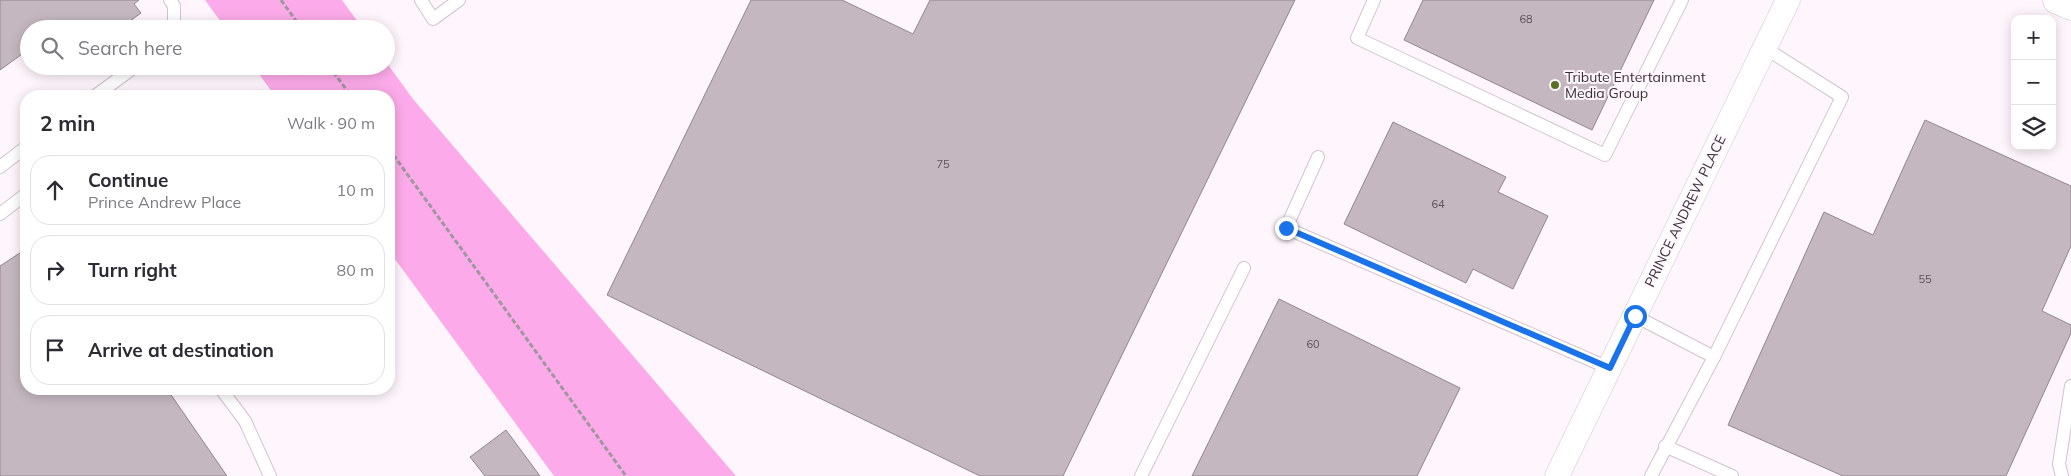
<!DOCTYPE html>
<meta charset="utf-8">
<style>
:root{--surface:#fff;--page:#f7f7f7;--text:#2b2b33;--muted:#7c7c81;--line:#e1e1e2}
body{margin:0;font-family:Mulish,sans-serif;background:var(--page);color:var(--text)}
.controls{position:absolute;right:15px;top:15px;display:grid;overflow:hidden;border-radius:10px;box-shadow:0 2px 12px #0003}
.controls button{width:45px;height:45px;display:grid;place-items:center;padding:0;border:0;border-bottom:1px solid var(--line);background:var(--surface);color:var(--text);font:25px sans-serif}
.stop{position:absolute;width:15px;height:15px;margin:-11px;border:4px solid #1a73e8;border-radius:50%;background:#fff}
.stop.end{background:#1a73e8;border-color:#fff;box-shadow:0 1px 5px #0008}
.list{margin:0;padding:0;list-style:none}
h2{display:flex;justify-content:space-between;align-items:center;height:65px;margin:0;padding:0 20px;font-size:21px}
h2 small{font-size:16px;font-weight:400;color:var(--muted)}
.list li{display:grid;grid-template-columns:32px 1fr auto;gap:15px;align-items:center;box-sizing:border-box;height:70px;margin:0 10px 10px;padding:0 10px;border:1px solid var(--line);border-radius:20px}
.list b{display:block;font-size:19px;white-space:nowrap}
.list p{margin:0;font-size:16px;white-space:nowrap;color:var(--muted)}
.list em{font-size:16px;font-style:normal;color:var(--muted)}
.icon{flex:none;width:28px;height:28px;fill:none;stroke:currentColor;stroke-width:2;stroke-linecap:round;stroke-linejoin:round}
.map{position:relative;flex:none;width:2071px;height:476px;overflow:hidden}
.search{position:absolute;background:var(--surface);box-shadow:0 2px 12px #0003;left:20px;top:20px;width:375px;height:55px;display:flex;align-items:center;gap:12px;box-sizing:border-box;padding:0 18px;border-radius:28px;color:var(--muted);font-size:19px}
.panel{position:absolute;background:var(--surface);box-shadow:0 2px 12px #0003;left:20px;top:90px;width:375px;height:305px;border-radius:20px}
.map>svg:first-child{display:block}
.forest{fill:#fcaae9}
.building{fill:#c4b7c0;stroke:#91858e}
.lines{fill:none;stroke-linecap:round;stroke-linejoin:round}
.service-casing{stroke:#d1c4cd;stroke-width:14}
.minor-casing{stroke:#d1c4cd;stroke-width:25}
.tertiary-casing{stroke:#d1c4cd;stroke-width:29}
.path{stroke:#9e979c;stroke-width:3;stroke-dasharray:5 2.5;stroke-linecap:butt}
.service{stroke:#fff;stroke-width:12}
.minor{stroke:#fff;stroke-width:24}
.tertiary{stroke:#fff;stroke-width:28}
.route{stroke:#1a73e8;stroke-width:6}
.poi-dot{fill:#577022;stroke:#fef6fc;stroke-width:2}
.labels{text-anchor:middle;stroke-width:4;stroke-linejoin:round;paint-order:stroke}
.number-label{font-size:11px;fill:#5a5258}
.poi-label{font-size:14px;fill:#363135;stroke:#fef6fc;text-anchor:start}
.street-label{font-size:14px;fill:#363135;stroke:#fef6fc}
</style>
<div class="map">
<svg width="2071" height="476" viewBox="0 0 2071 476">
<rect width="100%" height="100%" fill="#fef6fc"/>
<g class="forest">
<polygon points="205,0 342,0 363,29 226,29"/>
<polygon points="386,62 413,99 736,476 554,476 389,251 389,96 275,96 253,66 386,66"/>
</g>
<g class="building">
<polygon points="0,0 139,0 134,4 141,13 119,29 29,29 29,58 25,52 0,70"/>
<polygon points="751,0 842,0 913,34 930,0 1295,0 1063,476 980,476 607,295"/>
<polygon points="1423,0 1654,0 1592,130 1404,40"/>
<polygon points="50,66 68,66 56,75"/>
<polygon points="1925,120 2071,186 2071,246 2042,311 2071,325 2071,333 2006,476 1843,476 1728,425 1824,212 1873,235"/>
<polygon points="1393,122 1506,177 1498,192 1548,216 1513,289 1473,269 1466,283 1344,224"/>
<polygon points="26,249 26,389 167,389 227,476 0,476 0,266"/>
<polygon points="1279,299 1460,388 1417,476 1192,476"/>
<polygon points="506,430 540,476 485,476 470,457"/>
</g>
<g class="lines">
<g class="service-casing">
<g id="service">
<polyline points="170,0 174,6 174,29"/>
<polyline points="421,0 433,19 459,0"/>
<polyline points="1374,0 1357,38 1605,155 1682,0"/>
<polyline points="95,96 136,66"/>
<polyline points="1318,157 1286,228 1609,368"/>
<polyline points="0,167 26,147"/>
<polyline points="0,214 26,194"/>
<polyline points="1635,316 1714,357"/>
<polyline points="221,389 245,421 270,476"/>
<polyline points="1665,446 1732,476"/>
<polyline points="1141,476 1244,268"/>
<polyline points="1651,476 1714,357 1842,97 1765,48"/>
<polyline points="2062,476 2059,464 2071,386"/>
</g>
</g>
<g class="minor-casing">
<polyline id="minor" points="1557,476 1788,0"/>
</g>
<g class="tertiary-casing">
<polyline id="tertiary" points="2057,0 2071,6"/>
</g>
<g class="path">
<polyline points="281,0 302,29"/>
<polyline points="329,66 351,96"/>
<polyline points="389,149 626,476"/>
</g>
<use href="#service" class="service"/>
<use href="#minor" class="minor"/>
<use href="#tertiary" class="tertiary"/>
</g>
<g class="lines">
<polyline class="route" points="1286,228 1610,368 1635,316"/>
</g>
<circle class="poi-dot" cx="1555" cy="85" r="5"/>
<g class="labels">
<g class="number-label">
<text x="1526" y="23">68</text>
<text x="943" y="168">75</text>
<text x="1438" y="208">64</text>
<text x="1925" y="283">55</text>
<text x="1313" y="348">60</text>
</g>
<g class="poi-label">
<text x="1565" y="82">Tribute Entertainment<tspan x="1565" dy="16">Media Group</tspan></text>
</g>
<g class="street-label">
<text transform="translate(1685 211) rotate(-64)" y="5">PRINCE ANDREW PLACE</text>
</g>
</g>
</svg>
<div class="controls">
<button>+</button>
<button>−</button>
<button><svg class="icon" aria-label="layers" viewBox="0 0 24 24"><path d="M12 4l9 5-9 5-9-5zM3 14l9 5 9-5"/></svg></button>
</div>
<div class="stop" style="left:1635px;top:316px"></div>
<div class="stop end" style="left:1286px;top:228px"></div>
<div class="search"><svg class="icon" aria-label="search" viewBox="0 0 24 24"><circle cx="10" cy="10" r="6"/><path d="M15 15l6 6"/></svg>Search here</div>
<section class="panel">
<h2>2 min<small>Walk · 90 m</small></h2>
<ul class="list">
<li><svg class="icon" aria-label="ahead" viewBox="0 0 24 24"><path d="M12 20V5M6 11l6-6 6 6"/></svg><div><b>Continue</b><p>Prince Andrew Place</p></div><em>10 m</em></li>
<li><svg class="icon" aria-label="right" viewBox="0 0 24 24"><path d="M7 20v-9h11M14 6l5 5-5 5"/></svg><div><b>Turn right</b></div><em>80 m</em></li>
<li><svg class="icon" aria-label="arrive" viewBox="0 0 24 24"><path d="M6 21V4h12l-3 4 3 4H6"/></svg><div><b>Arrive at destination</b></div></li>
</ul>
</section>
</div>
